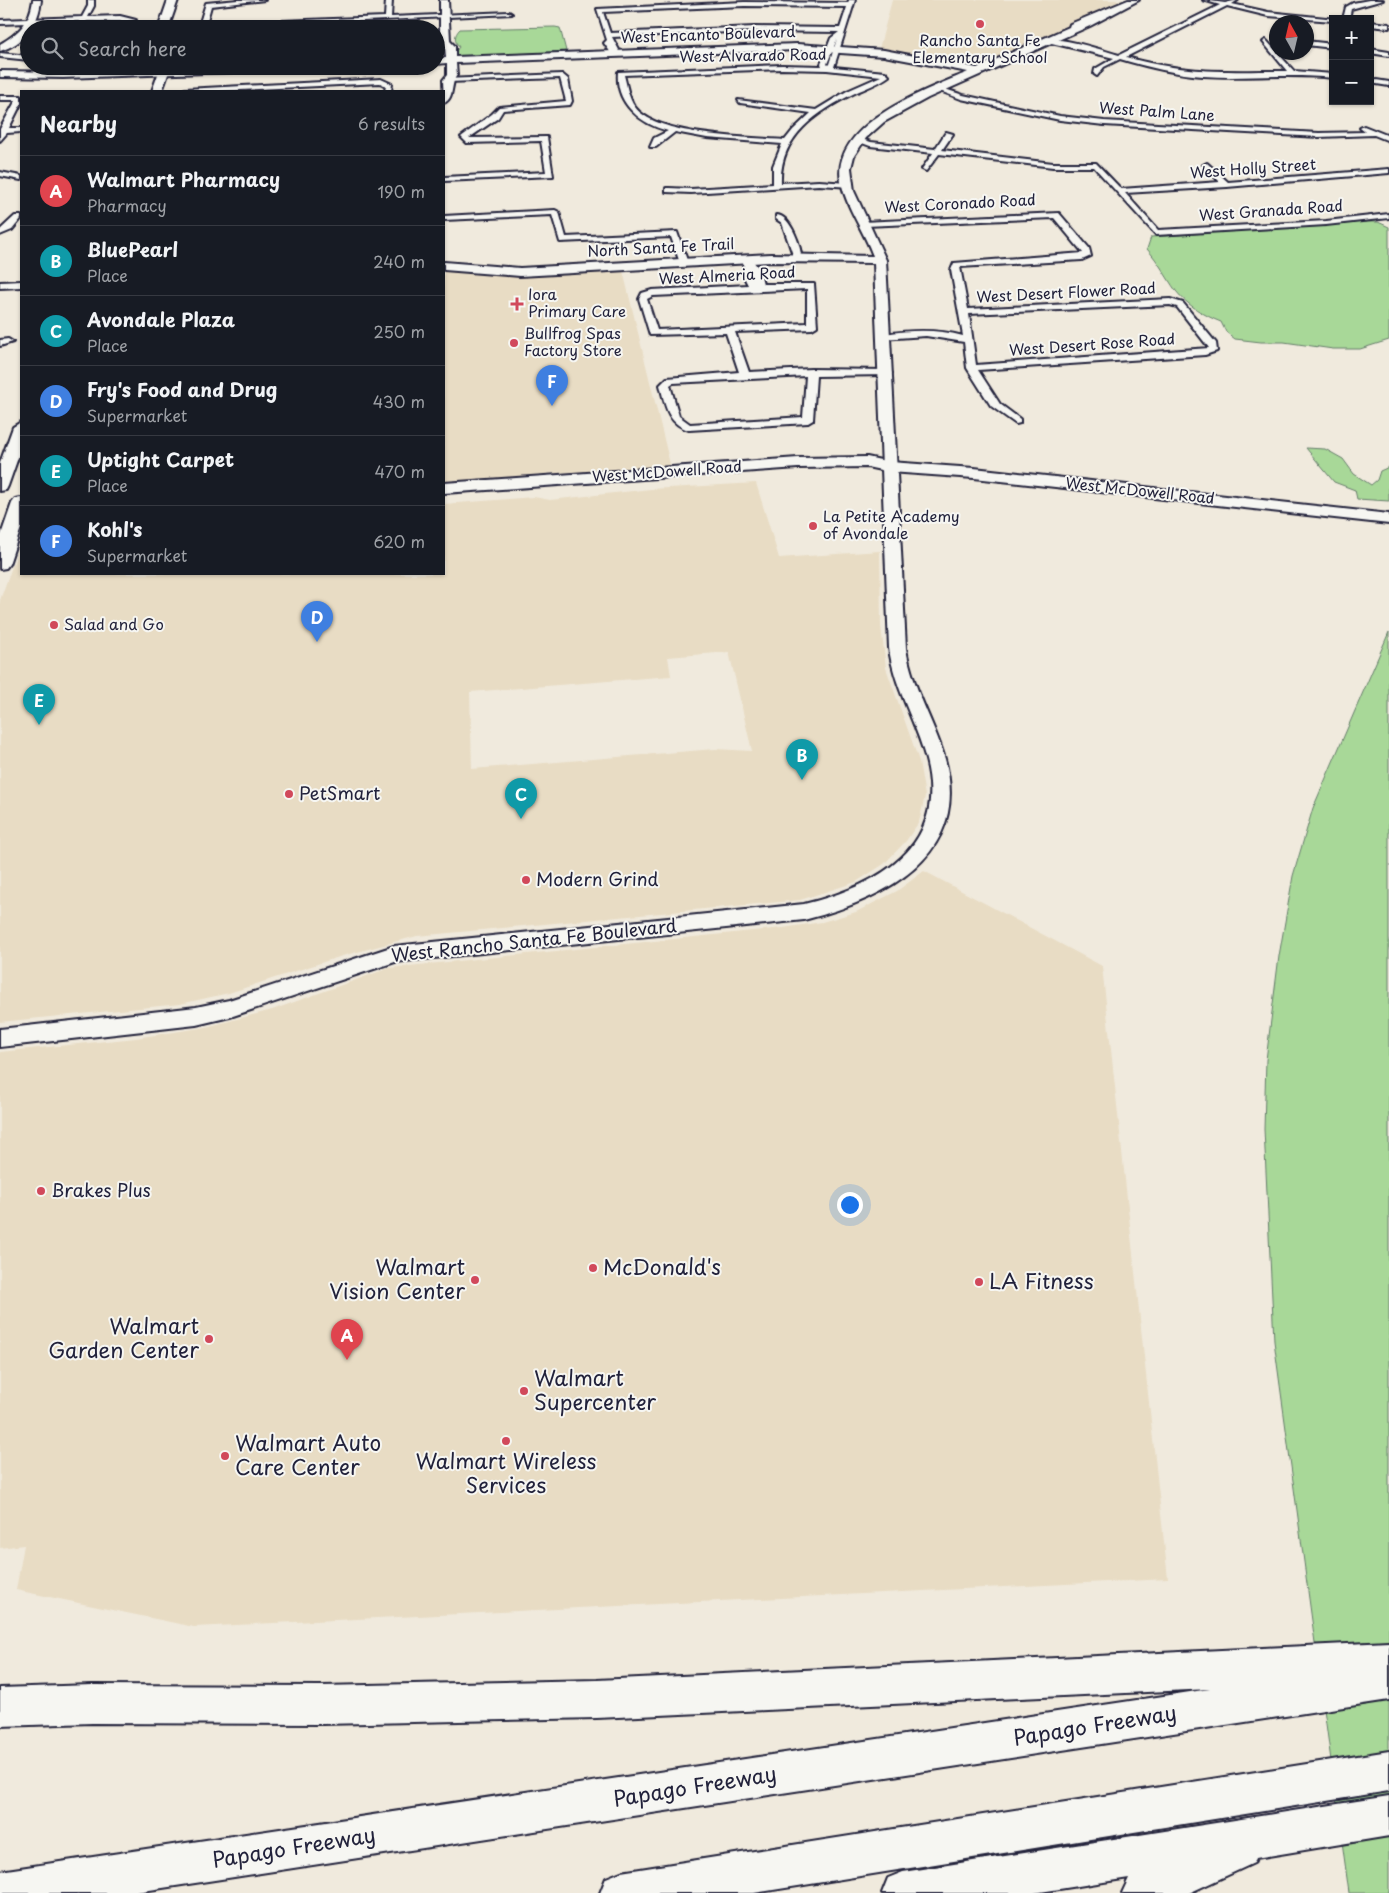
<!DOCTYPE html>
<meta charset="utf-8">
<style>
:root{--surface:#171b24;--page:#242831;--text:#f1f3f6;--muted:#9ea1a6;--line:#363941;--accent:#8c9099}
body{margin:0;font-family:"Playpen Sans",sans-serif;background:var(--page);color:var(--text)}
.controls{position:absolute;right:15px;top:15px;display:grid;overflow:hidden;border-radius:0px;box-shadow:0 1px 4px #0004}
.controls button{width:45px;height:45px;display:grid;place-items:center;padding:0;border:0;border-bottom:1px solid var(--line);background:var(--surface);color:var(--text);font:25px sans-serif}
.compass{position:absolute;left:1269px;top:15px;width:45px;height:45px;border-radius:50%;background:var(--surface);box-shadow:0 1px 4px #0004;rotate:352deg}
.you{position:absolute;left:849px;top:1204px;width:18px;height:18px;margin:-12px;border:4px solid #fff;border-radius:50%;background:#1a73e8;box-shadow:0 0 0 8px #1a73e833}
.badge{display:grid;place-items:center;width:32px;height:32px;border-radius:50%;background:var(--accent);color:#fff;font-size:16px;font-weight:700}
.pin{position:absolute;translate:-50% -41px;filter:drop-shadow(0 1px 2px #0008)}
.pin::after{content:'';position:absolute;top:26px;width:18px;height:15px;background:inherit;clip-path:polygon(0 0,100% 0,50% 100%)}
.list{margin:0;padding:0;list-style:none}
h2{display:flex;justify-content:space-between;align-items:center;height:65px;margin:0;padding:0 20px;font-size:21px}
h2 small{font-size:16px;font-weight:400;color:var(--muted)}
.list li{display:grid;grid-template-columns:32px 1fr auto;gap:15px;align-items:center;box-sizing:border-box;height:70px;padding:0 20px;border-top:1px solid var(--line)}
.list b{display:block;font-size:19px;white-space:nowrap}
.list p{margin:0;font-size:16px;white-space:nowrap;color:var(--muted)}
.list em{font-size:16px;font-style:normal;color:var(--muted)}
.icon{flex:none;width:28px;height:28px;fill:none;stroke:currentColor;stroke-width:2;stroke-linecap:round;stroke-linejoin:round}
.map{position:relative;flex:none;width:1389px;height:1893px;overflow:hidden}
.search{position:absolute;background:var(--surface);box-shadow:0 1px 4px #0004;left:20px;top:20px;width:425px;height:55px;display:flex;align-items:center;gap:12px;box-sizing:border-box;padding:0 18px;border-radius:28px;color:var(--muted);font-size:19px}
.panel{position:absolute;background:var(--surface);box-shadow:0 1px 4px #0004;left:20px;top:90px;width:425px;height:485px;border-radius:0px}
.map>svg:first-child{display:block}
.built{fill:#e8dcc4;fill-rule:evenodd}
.green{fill:#a8d898;stroke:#657d6a}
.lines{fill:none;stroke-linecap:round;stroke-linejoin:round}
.street-casing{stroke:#22223b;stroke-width:4}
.secondary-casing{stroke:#22223b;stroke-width:4}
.primary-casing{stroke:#22223b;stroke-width:4}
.highway-casing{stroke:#22223b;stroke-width:4}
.street{fill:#f6f6f2;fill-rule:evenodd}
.secondary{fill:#f6f6f2;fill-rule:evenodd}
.primary{fill:#f6f6f2;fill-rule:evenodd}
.highway{fill:#f6f6f2;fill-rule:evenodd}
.poi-dot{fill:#d1495b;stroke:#f6f6f2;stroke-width:2}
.labels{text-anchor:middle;stroke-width:4;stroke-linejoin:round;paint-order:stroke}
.far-street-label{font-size:15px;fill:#22223b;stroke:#f6f6f2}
.far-poi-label{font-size:15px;fill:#22223b;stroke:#f6f6f2;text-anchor:start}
.poi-label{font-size:18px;fill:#22223b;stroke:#f6f6f2;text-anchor:start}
.street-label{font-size:18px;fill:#22223b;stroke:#f6f6f2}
.near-poi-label{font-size:21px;fill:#22223b;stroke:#f6f6f2;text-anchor:start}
.near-street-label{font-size:21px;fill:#22223b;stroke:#f6f6f2}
</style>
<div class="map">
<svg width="1389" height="1893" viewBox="0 0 1389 1893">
<rect width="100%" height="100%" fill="#f0eadd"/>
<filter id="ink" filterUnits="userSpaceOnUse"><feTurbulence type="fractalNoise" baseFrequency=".02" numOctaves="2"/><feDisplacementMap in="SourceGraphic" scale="10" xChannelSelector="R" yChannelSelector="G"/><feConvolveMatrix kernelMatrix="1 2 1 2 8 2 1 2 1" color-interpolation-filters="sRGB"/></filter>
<g filter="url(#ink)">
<g class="built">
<polygon points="892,0 1125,0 982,65 975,66 879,49"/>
<polygon points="444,270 514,276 623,271 671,468 557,473 444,483"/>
<path d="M 756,483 L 779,558 L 880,551 L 881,626 L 886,668 L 919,761 L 925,796 L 919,822 L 906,841 L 884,864 L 856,882 L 800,900 L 417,936 L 342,956 L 229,993 L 180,1004 L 0,1022 L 0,600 L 21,542 L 21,574 L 444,574 L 444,504 L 534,497 L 550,500 L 651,489 ZM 729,652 L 752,751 L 715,749 L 472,769 L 470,692 L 671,676 L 668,657 Z"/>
<polygon points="924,871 1102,966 1168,1579 194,1627 16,1590 24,1545 0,1548 0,1052 136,1038 206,1027 272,1010 389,968 783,928 822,922 856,912 897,891"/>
</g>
<g class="green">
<path d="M 555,27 L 560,28 L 566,51 L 469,57 L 456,55 L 456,51 L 459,47 C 454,41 454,35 460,29 Z"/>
<path d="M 1360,222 L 1378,222 L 1389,227 L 1389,340 L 1360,349 L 1333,349 L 1284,342 L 1261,342 L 1235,339 L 1226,332 L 1221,322 C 1205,316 1187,305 1176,291 C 1166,277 1159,262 1147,249 L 1151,237 Z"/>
<polygon points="1306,448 1325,449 1343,459 1354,474 1371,485 1377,480 1380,471 1389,467 1389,501 1357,499 1355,490 1334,482"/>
<polygon points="1389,632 1389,1893 1349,1893 1274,1341 1264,1129 1266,1060 1279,956 1293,876 1313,808"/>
</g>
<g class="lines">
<g class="street-casing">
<g id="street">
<path d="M 88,0 L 94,0 L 94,6 L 88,17 L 120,16 L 136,20 C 132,22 95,21 87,21 L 81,28 L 78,26 L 80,21 L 0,24 L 0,20 L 82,17 L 88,6 Z"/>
<polygon points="238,0 265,0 211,6 206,24 385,17 386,0 392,0 391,17 509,12 512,14 198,29 206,3"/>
<path d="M 849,0 L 855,0 L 834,67 L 885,72 L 889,76 C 880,83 866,88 855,93 C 816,112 779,137 781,183 L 819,181 L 848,183 L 851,183 L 851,187 L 819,185 L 691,193 L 666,192 L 666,188 L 669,188 L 691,189 L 773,184 L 773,166 L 782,144 L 707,138 L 675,132 L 656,147 L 650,147 L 654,138 L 668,131 C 640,124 615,103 618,72 L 782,65 L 822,66 L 821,64 L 831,38 L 839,32 L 755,31 L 612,37 L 619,50 L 613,56 L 604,43 L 607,40 L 597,9 L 744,2 L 848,3 ZM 744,6 L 847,7 L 840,28 L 755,27 L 610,33 L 603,12 ZM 837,39 L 829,64 L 828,65 L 827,64 ZM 782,69 L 827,70 L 881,76 L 847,91 L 816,110 L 738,100 L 740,103 L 811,113 L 793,130 L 785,140 C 750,137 657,137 635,107 C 628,98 627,85 624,75 Z"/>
<path d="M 1203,0 L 1225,3 L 1238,0 L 1232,4 L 1268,12 L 1336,19 L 1333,21 L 1268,16 L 1227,6 L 1126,57 C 1186,74 1226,71 1287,71 L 1263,42 L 1266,40 L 1294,71 L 1333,74 L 1333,78 C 1289,73 1246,79 1203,76 C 1175,74 1147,67 1120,59 L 1104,67 L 1097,76 L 1094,74 L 1095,69 L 1114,58 L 1043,41 C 1054,34 1105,51 1119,55 L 1220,5 Z"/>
<polygon points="1369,0 1383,0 1351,9 1349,19 1343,19 1346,7 1353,3"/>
<polygon points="1370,22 1389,24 1389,28 1370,26"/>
<polygon points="1306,41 1333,44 1333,48 1306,45"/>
<polygon points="1370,49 1389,52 1389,56 1370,53"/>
<polygon points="0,53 29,56 29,60 0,57"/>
<polygon points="562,74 568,79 572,101 570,105 503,110 498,118 469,138 547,137 553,176 444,181 444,177 546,172 541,141 467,143 461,137 492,114 499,107 566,101 560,78 448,82 446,79"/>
<polygon points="381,79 392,84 391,91 385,91 386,86 380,83 220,91 182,91 185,89"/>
<polygon points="1370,79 1389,82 1389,86 1370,83"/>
<polygon points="939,87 963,95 1060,116 1104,121 1319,133 1365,132 1360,128 1364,126 1389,136 1389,141 1374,135 1319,137 1104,125 1060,120 961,99 937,90"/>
<polygon points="0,96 21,96 21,104 9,128 21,128 21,132 7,133 0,141 0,129 16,100 0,100"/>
<polygon points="946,132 953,134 942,150 1053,163 1096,163 1121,189 1220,182 1203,165 1207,163 1228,182 1389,169 1389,173 1227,187 1125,193 1158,230 1326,221 1389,214 1389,218 1326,225 1156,235 1094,167 1053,167 939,154 926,171 922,169 933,153 870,146 854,140 858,138 871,142 935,149"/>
<polygon points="0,172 21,176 21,180 0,176"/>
<polygon points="555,210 559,212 566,237 677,232 688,263 684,266 680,263 671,237 560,242 552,215 444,220 444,216"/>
<path d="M 1059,213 L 1089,248 L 1091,256 L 1082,260 L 960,267 L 968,309 L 1170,299 L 1183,303 L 1216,343 L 1217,351 L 1205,355 L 978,370 L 1000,404 L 1020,419 L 1020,423 L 1016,424 L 991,406 L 967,368 L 964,342 L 926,336 L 882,339 L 882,335 L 885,334 C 911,330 937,329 963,336 L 951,270 L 954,263 L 1083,253 L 1054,218 L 865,226 L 862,226 L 862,222 ZM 1170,305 L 1177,307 L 1209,348 L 976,365 L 969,314 Z"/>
<path d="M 776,215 C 790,214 803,249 801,260 L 794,258 L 782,223 L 776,219 Z"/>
<polygon points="15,216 21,216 21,219 12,230 0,235 0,230"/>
<path d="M 748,256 L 759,268 L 763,284 L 814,284 L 817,326 L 812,329 L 735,332 L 749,372 L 811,369 L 887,370 L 892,373 L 890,375 L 816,376 L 813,420 L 808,423 L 689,430 C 667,424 665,404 660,385 L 667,378 L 739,372 L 726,333 L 650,335 L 639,299 L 642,293 L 652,290 L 748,285 L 743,275 L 744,259 ZM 807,289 L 807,323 L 657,330 L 647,299 L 653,296 ZM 806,376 L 803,417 L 690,424 L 679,416 L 670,385 L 673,383 Z"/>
<polygon points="21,281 21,287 0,288 0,282"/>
<polygon points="0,340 8,339 13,342 0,346"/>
</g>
</g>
<g class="secondary-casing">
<g id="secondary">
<path d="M 33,0 L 41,0 C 39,24 24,44 0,51 L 0,44 C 19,33 30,22 33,0 Z"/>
<path d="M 440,0 L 448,0 L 450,41 L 455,46 L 455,57 L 797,44 L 884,50 L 977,68 L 1069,27 L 1070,24 L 1128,0 L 1139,0 L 1090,26 L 928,98 L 884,122 L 866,138 L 854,156 L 851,168 L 854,191 L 886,260 L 906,648 C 912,688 934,721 945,759 C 972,857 882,900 804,920 L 395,962 L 230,1017 L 196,1025 L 0,1047 L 0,1029 L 196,1007 L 229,1000 L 394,946 L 804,904 C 877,886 949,847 926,760 C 916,721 894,688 889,648 L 874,263 L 771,262 L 520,276 L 444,270 L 444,262 L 520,268 L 771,254 L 873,256 C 864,231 847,209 841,182 C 830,123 927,90 968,72 L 884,56 L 797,50 L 456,63 L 457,75 C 450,84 455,98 444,103 L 443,80 L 447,75 L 447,63 L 436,64 L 436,58 L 446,58 L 445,47 L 440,42 Z"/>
<polygon points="230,66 322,66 317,69 63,78 0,77 0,71 63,72"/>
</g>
</g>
<g class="primary-casing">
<g id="primary">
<polygon points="168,0 178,0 168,29 158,29"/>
<polygon points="161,66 171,66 162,91 152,91"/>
<polygon points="21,422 21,449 8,486 6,490 0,491 0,463 13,427"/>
<polygon points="867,457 890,462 974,468 1389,514 1389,524 974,478 890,472 867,467 798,468 444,493 444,483 798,458"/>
<polygon points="21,498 21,528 9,564 6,568 0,569 0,538 12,503 15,499"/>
</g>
</g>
<g class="highway-casing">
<g id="highway">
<polygon points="1389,1642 1389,1700 130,1893 0,1893 0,1871 1210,1689 597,1718 322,1724 92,1723 0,1726 0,1688 92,1685 322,1686 597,1680"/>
<polygon points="1389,1751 1389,1791 754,1893 600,1893 606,1878 621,1872"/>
<polygon points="1389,1796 1389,1836 1256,1858 1254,1863 1189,1893 1122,1893 1129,1878 1034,1893 882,1893 888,1878 903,1872"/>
</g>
</g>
<use href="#street" class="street"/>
<use href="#secondary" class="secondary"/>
<use href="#primary" class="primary"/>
<use href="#highway" class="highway"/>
</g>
</g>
<g class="poi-dot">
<circle cx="980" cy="24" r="5"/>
<path d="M514.5 296.5h5v5h5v5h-5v5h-5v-5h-5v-5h5z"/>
<circle cx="514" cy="343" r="5"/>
<circle cx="813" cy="526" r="5"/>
<circle cx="54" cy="625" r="5"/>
<circle cx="289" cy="794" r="5"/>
<circle cx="526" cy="880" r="5"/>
<circle cx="41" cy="1191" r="5"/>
<circle cx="593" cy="1268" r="5"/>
<circle cx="475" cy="1280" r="5"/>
<circle cx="979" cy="1282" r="5"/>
<circle cx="209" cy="1339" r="5"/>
<circle cx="524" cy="1391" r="5"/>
<circle cx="506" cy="1441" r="5"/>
<circle cx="225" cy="1456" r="5"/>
</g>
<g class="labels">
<g class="far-street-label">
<text transform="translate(708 35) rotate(-2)" y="5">West Encanto Boulevard</text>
<text transform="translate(753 56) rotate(-1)" y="5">West Alvarado Road</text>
<text transform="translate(1157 112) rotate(4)" y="5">West Palm Lane</text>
<text transform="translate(1253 169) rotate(-4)" y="5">West Holly Street</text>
<text transform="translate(960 204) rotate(-3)" y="5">West Coronado Road</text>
<text transform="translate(1271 211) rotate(-4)" y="5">West Granada Road</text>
<text transform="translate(661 248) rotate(-3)" y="5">North Santa Fe Trail</text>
<text transform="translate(727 276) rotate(-3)" y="5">West Almeria Road</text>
<text transform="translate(1066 293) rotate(-3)" y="5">West Desert Flower Road</text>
<text transform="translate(1092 345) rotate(-4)" y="5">West Desert Rose Road</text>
<text transform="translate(667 472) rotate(-4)" y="5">West McDowell Road</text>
<text transform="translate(1140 491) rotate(6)" y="5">West McDowell Road</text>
</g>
<g class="far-poi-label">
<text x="980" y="46" text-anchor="middle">Rancho Santa Fe<tspan x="980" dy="17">Elementary School</tspan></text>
<text x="528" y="300">Iora<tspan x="528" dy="17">Primary Care</tspan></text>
<text x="524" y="339">Bullfrog Spas<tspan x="524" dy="17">Factory Store</tspan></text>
<text x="823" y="522">La Petite Academy<tspan x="823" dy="17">of Avondale</tspan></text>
<text x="64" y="630">Salad and Go</text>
</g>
<g class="poi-label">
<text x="299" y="800">PetSmart</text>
<text x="536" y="886">Modern Grind</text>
<text x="51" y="1197">Brakes Plus</text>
</g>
<g class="street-label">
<text transform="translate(534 941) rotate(-6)" y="6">West Rancho Santa Fe Boulevard</text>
</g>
<g class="near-poi-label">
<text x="465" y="1275" text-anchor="end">Walmart<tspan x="465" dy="24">Vision Center</tspan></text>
<text x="603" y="1275">McDonald's</text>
<text x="989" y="1289">LA Fitness</text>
<text x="199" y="1334" text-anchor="end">Walmart<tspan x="199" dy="24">Garden Center</tspan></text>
<text x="534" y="1386">Walmart<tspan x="534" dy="24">Supercenter</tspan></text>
<text x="235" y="1451">Walmart Auto<tspan x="235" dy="24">Care Center</tspan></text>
<text x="506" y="1469" text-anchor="middle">Walmart Wireless<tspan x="506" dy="24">Services</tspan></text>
</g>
<g class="near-street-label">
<text transform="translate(1095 1726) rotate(-9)" y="7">Papago Freeway</text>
<text transform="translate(695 1787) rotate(-9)" y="7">Papago Freeway</text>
<text transform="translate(294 1848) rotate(-9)" y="7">Papago Freeway</text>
</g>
</g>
</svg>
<div class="controls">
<button>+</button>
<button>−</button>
</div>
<svg class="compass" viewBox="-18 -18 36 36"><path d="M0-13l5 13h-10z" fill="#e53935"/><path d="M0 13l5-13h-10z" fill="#9ea1a6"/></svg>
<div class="you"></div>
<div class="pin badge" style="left:347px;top:1360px;background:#e0444e">A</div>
<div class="pin badge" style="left:802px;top:780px;background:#0f9aa8">B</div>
<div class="pin badge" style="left:521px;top:819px;background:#0f9aa8">C</div>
<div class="pin badge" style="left:317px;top:642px;background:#3f7fe0">D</div>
<div class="pin badge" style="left:39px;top:725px;background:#0f9aa8">E</div>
<div class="pin badge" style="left:552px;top:406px;background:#3f7fe0">F</div>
<div class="search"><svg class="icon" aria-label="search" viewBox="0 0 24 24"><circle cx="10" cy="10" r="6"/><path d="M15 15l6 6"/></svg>Search here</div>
<section class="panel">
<h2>Nearby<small>6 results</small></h2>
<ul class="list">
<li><span class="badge" style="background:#e0444e">A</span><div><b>Walmart Pharmacy</b><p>Pharmacy</p></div><em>190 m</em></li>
<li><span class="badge" style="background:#0f9aa8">B</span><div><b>BluePearl</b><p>Place</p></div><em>240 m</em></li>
<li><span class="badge" style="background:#0f9aa8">C</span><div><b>Avondale Plaza</b><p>Place</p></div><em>250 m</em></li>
<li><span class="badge" style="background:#3f7fe0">D</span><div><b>Fry's Food and Drug</b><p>Supermarket</p></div><em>430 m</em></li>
<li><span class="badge" style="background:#0f9aa8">E</span><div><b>Uptight Carpet</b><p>Place</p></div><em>470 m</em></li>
<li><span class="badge" style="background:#3f7fe0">F</span><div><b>Kohl's</b><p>Supermarket</p></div><em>620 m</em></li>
</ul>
</section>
</div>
